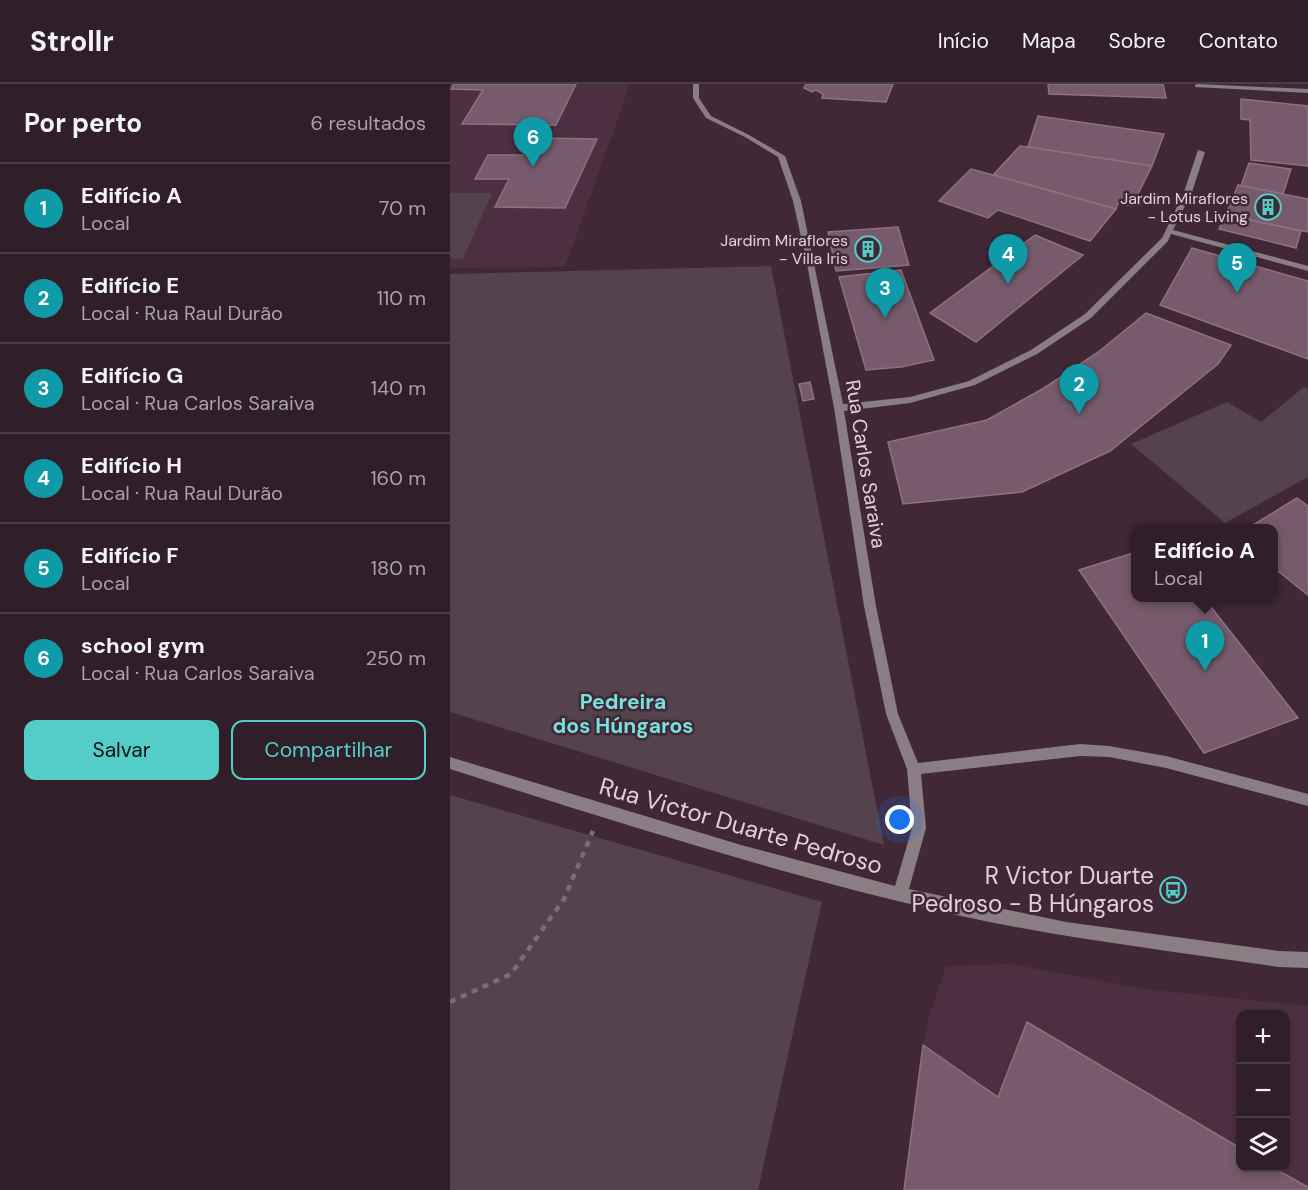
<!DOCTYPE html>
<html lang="pt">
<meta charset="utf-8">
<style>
:root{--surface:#301e29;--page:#382731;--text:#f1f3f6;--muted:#a8a2a8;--line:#4b3c46;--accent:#54cdc8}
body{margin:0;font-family:"DM Sans",sans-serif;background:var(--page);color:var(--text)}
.controls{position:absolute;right:18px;bottom:18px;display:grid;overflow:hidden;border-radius:12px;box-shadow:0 3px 9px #0003}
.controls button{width:54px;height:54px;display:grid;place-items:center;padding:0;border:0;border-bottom:2px solid var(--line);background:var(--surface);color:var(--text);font:30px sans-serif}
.you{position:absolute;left:450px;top:736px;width:21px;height:21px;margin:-15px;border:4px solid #fff;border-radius:50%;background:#1a73e8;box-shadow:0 0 0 9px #1a73e833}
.badge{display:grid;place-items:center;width:39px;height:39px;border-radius:50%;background:var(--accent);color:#fff;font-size:20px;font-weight:700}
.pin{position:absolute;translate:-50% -50px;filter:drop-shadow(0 2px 3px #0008)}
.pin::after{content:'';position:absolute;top:32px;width:21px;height:18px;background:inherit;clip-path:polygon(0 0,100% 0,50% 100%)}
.popup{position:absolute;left:681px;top:440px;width:147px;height:78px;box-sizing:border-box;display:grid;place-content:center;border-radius:12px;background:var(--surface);filter:drop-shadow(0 2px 4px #0005);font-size:20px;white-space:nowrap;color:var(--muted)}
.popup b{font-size:22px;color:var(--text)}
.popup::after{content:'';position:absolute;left:50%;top:100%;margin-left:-12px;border:12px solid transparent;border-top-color:var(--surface)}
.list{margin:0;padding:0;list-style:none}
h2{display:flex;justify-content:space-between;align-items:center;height:78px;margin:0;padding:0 24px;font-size:26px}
h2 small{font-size:20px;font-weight:400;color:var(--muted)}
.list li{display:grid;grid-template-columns:39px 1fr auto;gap:18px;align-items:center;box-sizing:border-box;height:90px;padding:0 24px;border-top:2px solid var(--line)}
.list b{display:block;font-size:22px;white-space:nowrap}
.list p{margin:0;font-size:20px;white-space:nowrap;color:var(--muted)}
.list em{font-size:20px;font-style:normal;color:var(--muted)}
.actions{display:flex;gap:12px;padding:18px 24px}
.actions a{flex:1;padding:14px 0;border:2px solid var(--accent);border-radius:12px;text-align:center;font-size:21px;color:var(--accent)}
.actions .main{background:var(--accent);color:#111}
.icon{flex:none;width:33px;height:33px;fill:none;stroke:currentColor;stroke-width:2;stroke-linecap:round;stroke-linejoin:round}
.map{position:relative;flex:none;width:858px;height:1106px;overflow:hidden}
header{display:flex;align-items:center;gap:36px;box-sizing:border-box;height:84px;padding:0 30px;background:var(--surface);border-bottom:2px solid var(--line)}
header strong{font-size:28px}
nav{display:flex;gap:33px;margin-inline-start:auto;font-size:21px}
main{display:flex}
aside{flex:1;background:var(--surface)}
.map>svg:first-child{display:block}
.built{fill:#4d2f42;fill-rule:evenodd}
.green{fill:#54424d}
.building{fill:#775b6c;stroke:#8d7181;stroke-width:1.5}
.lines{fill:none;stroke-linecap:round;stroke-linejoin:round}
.path{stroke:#7f6a76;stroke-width:4.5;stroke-dasharray:6 6;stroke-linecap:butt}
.minor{fill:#8a7d84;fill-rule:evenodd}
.labels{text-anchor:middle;stroke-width:5;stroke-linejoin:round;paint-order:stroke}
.far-poi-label{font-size:16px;fill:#e0d0d9;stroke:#402837;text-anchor:end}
.street-label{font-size:20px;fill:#e0d0d9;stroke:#402837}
.neighbourhood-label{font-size:21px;font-weight:bold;fill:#77e2dd;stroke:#402837}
.near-street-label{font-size:24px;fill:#e0d0d9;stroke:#402837}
.near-poi-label{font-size:24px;fill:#e0d0d9;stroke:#402837;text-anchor:end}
</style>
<header>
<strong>Strollr</strong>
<nav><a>Início</a><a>Mapa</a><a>Sobre</a><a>Contato</a></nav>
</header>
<main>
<aside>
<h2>Por perto<small>6 resultados</small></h2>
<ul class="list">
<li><span class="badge" style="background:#0f9aa8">1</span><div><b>Edifício A</b><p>Local</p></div><em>70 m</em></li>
<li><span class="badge" style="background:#0f9aa8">2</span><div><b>Edifício E</b><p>Local · Rua Raul Durão</p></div><em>110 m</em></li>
<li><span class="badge" style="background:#0f9aa8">3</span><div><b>Edifício G</b><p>Local · Rua Carlos Saraiva</p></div><em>140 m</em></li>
<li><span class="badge" style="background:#0f9aa8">4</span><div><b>Edifício H</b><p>Local · Rua Raul Durão</p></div><em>160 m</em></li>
<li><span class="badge" style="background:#0f9aa8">5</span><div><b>Edifício F</b><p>Local</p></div><em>180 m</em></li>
<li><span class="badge" style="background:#0f9aa8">6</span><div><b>school gym</b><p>Local · Rua Carlos Saraiva</p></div><em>250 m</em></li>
</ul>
<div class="actions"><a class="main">Salvar</a><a>Compartilhar</a></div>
</aside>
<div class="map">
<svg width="858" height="1106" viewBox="0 0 858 1106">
<rect width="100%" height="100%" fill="#402837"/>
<g class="built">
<polygon points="0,0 180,0 115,183 0,184"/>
<path d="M 561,880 L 695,905 L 858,922 L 858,1106 L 454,1106 L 473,961 L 477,940 L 496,882 ZM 790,930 L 836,930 L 836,1084 L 790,1084 Z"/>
</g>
<g class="green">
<polygon points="0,109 42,109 13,175 0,174"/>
<polygon points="321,182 434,761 0,628 0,190"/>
<polygon points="854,303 858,305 858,393 775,439 681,360 777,318 811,338"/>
<polygon points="0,711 372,818 308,1106 0,1106"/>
</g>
<g class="building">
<polygon points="4,0 126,0 106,41 12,40 33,6 1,5"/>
<polygon points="356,0 443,0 436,18 372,14 373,10 366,6 362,8 354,4"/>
<polygon points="598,0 713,0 716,14 599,10"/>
<polygon points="791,15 858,22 858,82 801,76 800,36 791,35"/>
<polygon points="588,32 714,50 702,82 578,63"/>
<polygon points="84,54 147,55 115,124 45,123 59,95 25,95 38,71 74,71"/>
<polygon points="570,62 578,63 702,82 682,122 668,119 666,125 543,91"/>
<polygon points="799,79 841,85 833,110 791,102"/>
<polygon points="521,85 543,91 666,125 640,157 548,126 538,134 489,117"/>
<polygon points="788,101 858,115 858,148 776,131"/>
<polygon points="776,131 851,147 846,164 769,145"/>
<polygon points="448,143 459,181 386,187 378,148"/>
<polygon points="585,151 633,171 526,258 480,229"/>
<polygon points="742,164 858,197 858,275 710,221"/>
<polygon points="451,186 484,276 451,283 416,286 389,193"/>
<polygon points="696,229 781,261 768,280 660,367 572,408 453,420 438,358 537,336 594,304 647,269"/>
<polygon points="360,298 364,315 353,317 349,300"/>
<polygon points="847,414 858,422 858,511 824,484 824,444 798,444"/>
<polygon points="686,468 686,514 754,514 848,634 754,669 629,486"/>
<polygon points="577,938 790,1064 790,1084 824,1084 858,1103 858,1106 454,1106 473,961 548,1013"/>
</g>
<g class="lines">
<polyline class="path" points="0,918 61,890 114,815 143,747"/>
<g class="minor">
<path d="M 243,0 L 249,0 L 249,14 L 261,32 L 299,51 L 335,72 L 351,117 L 393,320 L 460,313 L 519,297 L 581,266 L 635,230 L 712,154 L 734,108 L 748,66 L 755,68 L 742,108 L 723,146 L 858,182 L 858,187 L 721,150 L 718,157 L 641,234 L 587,270 L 525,301 L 460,319 L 394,327 L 426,522 L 448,630 L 468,679 L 630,660 L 659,662 L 716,672 L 858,710 L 858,722 L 716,684 L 659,673 L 630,672 L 471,690 L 476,744 L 459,805 L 616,838 L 829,867 L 858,868 L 858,884 L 829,883 C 722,867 616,855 511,832 C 338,793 169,739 0,685 L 0,673 L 291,761 L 445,802 L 462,744 L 457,685 L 436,630 L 414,522 L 384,324 L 357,180 L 343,117 L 328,73 L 295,53 L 256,34 L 243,14 Z"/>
<polygon points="747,0 858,5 858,9 745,3 745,1"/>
</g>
</g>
<defs>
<g id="building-ring" transform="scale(1.35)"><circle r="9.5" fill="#402837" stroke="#54cdc8" stroke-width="1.5"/><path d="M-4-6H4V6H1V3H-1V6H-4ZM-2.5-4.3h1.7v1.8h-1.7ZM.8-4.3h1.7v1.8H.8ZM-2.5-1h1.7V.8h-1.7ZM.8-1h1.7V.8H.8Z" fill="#54cdc8"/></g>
<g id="bus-ring" transform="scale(1.35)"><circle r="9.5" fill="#402837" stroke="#54cdc8" stroke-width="1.5"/><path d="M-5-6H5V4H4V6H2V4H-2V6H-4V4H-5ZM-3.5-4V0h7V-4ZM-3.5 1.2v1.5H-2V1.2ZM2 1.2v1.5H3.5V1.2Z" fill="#54cdc8"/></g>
</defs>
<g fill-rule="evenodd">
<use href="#building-ring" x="818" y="123"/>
<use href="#building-ring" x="418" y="165"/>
<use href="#bus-ring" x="723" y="806"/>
</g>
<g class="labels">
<g class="far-poi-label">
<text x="798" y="120">Jardim Miraflores<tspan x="798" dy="18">- Lotus Living</tspan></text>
<text x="398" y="162">Jardim Miraflores<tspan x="398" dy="18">- Villa Iris</tspan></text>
</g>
<g class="street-label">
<text transform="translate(416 380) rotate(81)" y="7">Rua Carlos Saraiva</text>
</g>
<g class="neighbourhood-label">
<text x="173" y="625">Pedreira<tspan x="173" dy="24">dos Húngaros</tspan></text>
</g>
<g class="near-street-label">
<text transform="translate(291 742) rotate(16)" y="8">Rua Victor Duarte Pedroso</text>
</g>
<g class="near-poi-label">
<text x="704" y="800">R Victor Duarte<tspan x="704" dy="28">Pedroso - B Húngaros</tspan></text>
</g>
</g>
</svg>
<div class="controls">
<button>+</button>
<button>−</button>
<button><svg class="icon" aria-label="layers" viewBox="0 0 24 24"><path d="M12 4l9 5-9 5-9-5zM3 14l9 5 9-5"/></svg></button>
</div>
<div class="you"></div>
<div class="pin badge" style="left:755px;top:587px;background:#0f9aa8">1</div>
<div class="popup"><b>Edifício A</b>Local</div>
<div class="pin badge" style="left:629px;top:330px;background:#0f9aa8">2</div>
<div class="pin badge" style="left:435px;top:234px;background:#0f9aa8">3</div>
<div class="pin badge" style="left:558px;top:200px;background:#0f9aa8">4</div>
<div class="pin badge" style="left:787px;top:209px;background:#0f9aa8">5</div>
<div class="pin badge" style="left:83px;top:83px;background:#0f9aa8">6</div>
</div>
</main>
